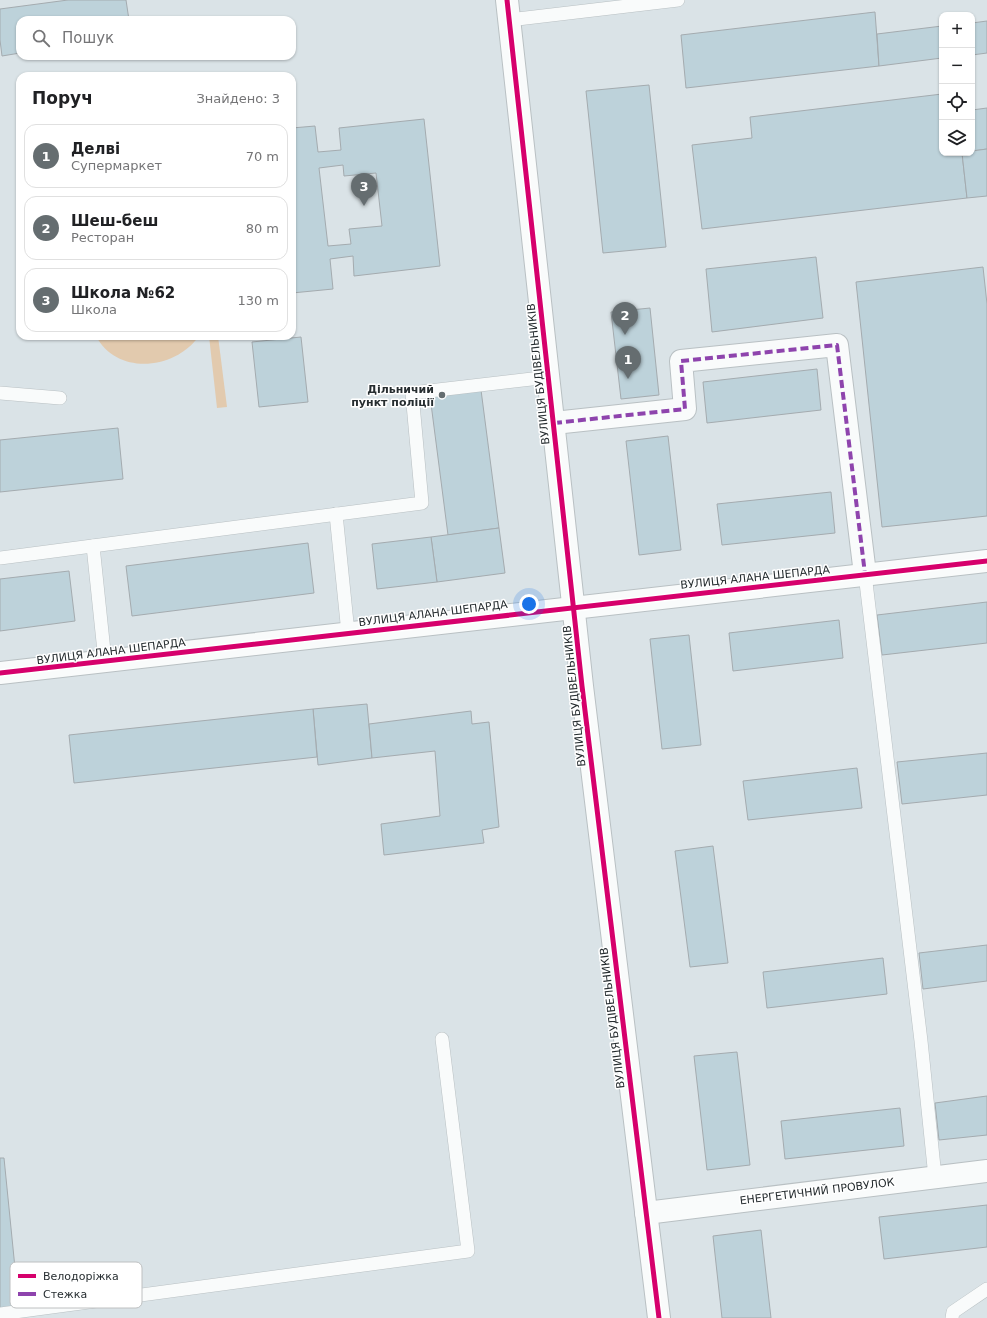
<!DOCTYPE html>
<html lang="uk">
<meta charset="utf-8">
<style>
:root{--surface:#fff;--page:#f6f6f6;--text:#202124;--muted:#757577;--line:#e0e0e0;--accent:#656d70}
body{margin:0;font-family:"DejaVu Sans",sans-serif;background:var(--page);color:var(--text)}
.controls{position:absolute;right:12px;top:12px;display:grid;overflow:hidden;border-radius:8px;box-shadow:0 1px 3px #0004}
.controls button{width:36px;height:36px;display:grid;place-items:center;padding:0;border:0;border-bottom:1px solid var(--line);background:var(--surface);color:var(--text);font:20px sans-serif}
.you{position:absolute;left:529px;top:604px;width:14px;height:14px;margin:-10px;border:3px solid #fff;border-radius:50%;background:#1a73e8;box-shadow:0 0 0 6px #1a73e833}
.badge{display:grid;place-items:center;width:26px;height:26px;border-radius:50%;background:var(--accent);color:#fff;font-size:13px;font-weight:700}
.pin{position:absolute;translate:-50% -33px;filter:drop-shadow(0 1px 2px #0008)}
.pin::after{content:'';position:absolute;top:21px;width:14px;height:12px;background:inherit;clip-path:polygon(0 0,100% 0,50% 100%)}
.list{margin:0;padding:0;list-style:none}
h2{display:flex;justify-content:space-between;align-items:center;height:52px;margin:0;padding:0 16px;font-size:17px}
h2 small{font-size:13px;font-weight:400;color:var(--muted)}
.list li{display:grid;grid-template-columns:26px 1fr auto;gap:12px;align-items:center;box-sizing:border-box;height:64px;margin:0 8px 8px;padding:0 8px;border:1px solid var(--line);border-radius:12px}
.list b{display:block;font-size:15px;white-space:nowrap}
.list p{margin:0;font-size:13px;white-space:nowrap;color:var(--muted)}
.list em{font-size:13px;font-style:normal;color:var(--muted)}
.icon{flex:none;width:22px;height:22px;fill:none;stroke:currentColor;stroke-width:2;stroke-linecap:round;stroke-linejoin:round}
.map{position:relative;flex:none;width:987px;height:1318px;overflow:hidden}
.search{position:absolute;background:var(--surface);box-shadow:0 1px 3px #0004;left:16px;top:16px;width:280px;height:44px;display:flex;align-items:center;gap:10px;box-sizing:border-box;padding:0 14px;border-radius:12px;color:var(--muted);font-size:15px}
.panel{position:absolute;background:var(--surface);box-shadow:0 1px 3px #0004;left:16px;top:72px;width:280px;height:268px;border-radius:12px}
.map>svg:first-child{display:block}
.green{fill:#e2caae}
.building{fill:#bdd2da;stroke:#a4abaf;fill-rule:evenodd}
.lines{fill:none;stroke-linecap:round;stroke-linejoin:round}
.lane-casing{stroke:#b9c0c3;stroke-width:14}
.street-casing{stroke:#b9c0c3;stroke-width:24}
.secondary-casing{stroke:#b9c0c3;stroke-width:24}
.lane{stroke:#f9fbfb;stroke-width:13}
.street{stroke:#f9fbfb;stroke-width:22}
.secondary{stroke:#f9fbfb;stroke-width:22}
.quiet{stroke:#8e44ad;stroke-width:4;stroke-dasharray:8 4;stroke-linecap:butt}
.cycleway-casing{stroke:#fff;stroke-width:8}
.cycleway{stroke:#d6006c;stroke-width:5}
.poi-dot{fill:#656d70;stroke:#fff;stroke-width:1.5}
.labels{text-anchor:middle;stroke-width:3;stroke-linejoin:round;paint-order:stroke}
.street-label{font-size:11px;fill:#262d30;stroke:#fff}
.poi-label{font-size:11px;font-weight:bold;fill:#262d30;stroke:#fff;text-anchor:end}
.key{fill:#fff;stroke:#bec0c1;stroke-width:1}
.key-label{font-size:11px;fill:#262d30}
</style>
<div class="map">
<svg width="987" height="1318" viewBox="0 0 987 1318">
<rect width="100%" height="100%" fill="#dae3e7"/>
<g class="green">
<path d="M 96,336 L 199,336 C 175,370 117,376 96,336 Z"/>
<polygon points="209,336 218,336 227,407 217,408"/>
</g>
<g class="building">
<polygon points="68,0 126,0 129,20 20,20 20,53 2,56 0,40 0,9"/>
<polygon points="875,12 879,66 686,88 681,35"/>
<polygon points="987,21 987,53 972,55 972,23"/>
<polygon points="942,26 942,58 879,66 877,34"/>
<polygon points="649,85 666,247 603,253 586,91"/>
<polygon points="942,94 942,153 962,153 967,198 702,229 692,145 752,138 750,117"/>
<polygon points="987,108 987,149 972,151 972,110"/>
<path d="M 424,119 L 440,266 L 354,276 L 353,256 L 330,259 L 333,289 L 292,293 L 292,128 L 315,126 L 318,152 L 341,150 L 339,128 ZM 343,165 L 344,176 L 376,173 L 382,226 L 349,229 L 351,244 L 328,246 L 319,168 Z"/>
<polygon points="987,149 987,196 967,198 962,153 972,153 972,151"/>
<polygon points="816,257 823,318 712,332 706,269"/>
<polygon points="983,267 987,304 987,516 882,527 856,282"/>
<polygon points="650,308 659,395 621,399 611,312"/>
<polygon points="301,337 308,402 259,407 252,342"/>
<polygon points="817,369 821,410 707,423 703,382"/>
<polygon points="481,390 499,528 448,535 430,396"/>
<polygon points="118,428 123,479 0,492 0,440"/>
<polygon points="668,436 681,550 639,555 626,441"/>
<polygon points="831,492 835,533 722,545 717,504"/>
<polygon points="499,528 505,573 437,582 431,537"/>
<polygon points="431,537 437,582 377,589 372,544"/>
<polygon points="308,543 314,593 132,616 126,566"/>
<polygon points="69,571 75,621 0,631 0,579"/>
<polygon points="987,602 987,643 882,655 877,615"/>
<polygon points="839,620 843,658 733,671 729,633"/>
<polygon points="689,635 701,745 662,749 650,639"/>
<polygon points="367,704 372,758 318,765 313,709"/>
<polygon points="313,709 317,757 74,783 69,735"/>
<polygon points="471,711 472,724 489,722 499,827 482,830 484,843 384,855 381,824 440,816 435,751 372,758 369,724"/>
<polygon points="987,753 987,795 902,804 897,762"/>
<polygon points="857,768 862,808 748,820 743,781"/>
<polygon points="713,846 728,963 690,967 675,851"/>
<polygon points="987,945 987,981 923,989 919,953"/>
<polygon points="883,958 887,994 767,1008 763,972"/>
<polygon points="737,1052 750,1165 707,1170 694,1056"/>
<polygon points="987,1096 987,1135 939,1140 935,1103"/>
<polygon points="900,1108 904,1146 785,1159 781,1121"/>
<polygon points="0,1158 4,1158 20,1318 0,1318"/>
<polygon points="987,1205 987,1247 884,1259 879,1217"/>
<polygon points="761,1230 771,1318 722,1318 713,1236"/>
</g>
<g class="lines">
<g class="lane-casing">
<g id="lane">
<polyline points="509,20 678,0"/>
<polyline points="0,393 60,398"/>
<polyline points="336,514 348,633"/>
<polyline points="93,546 105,661"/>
<polyline points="0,558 422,503 412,393 549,377"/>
<polyline points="865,574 921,1041 935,1177"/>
<polyline points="0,1314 468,1251 442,1039"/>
<polyline points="952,1318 953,1312 987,1289"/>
</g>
</g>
<g class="street-casing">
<g id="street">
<polyline points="554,423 685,409 681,361 837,345 865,574"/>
<polyline points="0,673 987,561"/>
<polyline points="646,1213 987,1171"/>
</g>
</g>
<g class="secondary-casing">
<polyline id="secondary" points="507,0 582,686 659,1318"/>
</g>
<use href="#lane" class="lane"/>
<use href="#street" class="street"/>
<use href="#secondary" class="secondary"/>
<polyline class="quiet" points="554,423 685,409 681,361 837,345 865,574"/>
<g class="cycleway-casing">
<g id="cycleway">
<polyline points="507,0 582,686 659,1318"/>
<polyline points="0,673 987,561"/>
</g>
</g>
<use href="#cycleway" class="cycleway"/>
</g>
<circle class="poi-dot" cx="442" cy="395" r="4"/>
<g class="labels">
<g class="street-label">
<text transform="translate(538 374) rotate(-96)" y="4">ВУЛИЦЯ БУДІВЕЛЬНИКІВ</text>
<text transform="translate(755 577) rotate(-6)" y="4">ВУЛИЦЯ АЛАНА ШЕПАРДА</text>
<text transform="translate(433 613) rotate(-7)" y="4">ВУЛИЦЯ АЛАНА ШЕПАРДА</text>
<text transform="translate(111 651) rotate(-7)" y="4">ВУЛИЦЯ АЛАНА ШЕПАРДА</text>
<text transform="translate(574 696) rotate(-96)" y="4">ВУЛИЦЯ БУДІВЕЛЬНИКІВ</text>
<text transform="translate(612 1018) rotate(-97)" y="4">ВУЛИЦЯ БУДІВЕЛЬНИКІВ</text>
<text transform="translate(817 1191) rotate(-7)" y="4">ЕНЕРГЕТИЧНИЙ ПРОВУЛОК</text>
</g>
<g class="poi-label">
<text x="434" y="393">Дільничий<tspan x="434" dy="13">пункт поліції</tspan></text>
</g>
</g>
<rect x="10" y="1262" width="132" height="46" rx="6" class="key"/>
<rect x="18" y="1274" width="18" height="4" fill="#d6006c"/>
<rect x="18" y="1292" width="18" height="4" fill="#8e44ad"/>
<g class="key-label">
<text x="43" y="1280">Велодоріжка</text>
<text x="43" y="1298">Стежка</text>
</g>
</svg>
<div class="controls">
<button>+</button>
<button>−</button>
<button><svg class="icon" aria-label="locate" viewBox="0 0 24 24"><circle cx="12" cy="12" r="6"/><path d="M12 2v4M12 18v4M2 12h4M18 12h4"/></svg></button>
<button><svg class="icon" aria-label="layers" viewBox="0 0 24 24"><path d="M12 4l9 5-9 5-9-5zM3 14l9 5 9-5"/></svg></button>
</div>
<div class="you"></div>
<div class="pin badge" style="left:628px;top:379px">1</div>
<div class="pin badge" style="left:625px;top:335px">2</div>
<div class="pin badge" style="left:364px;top:206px">3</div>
<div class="search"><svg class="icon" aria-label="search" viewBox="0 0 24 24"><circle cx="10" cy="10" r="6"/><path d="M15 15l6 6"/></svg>Пошук</div>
<section class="panel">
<h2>Поруч<small>Знайдено: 3</small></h2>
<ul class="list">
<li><span class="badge">1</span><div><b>Делві</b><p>Супермаркет</p></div><em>70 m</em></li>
<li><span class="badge">2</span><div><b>Шеш-беш</b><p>Ресторан</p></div><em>80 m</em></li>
<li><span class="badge">3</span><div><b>Школа №62</b><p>Школа</p></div><em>130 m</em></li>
</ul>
</section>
</div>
